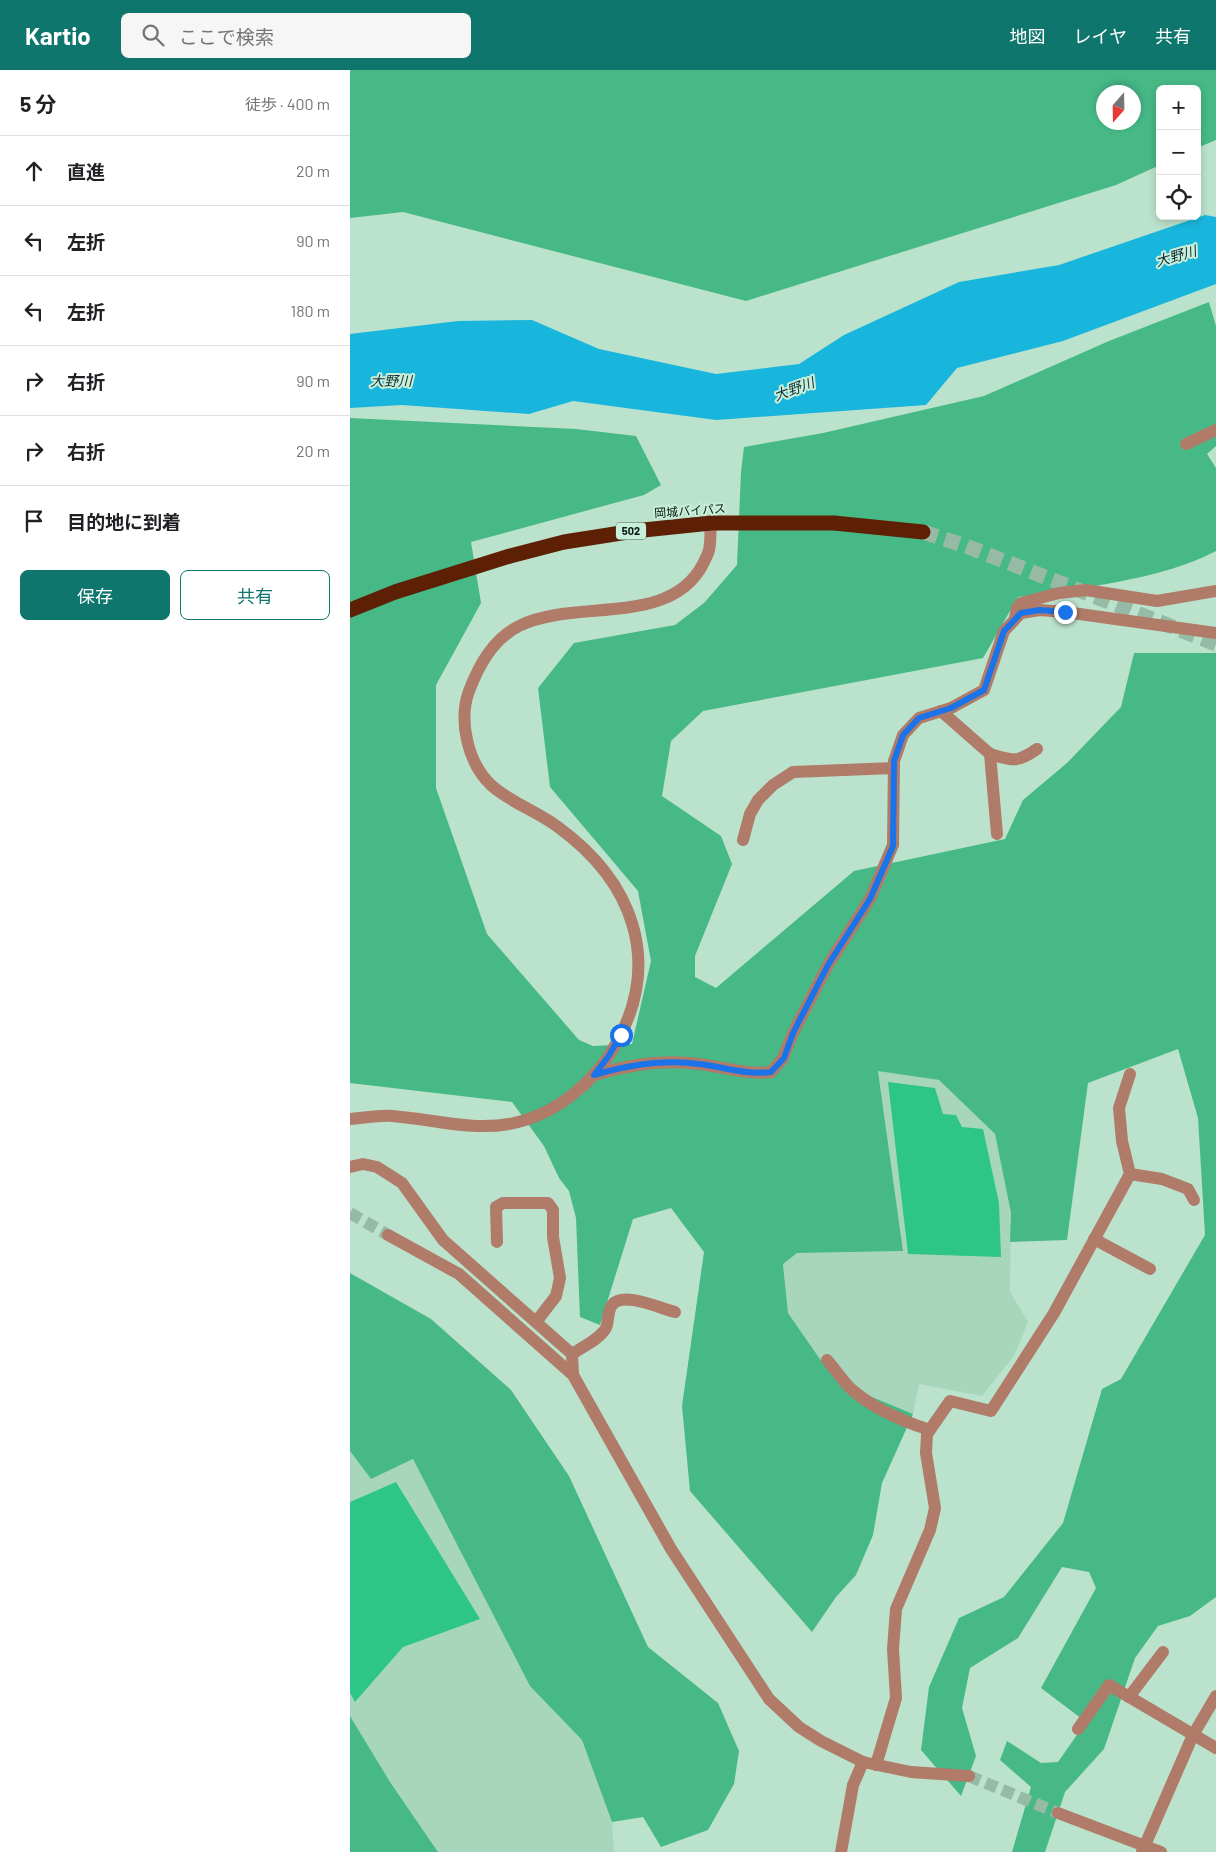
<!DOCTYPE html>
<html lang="ja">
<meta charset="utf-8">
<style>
:root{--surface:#fff;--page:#f6f6f6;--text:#202124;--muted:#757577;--line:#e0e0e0;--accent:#0f766e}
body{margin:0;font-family:Barlow,"Noto Sans JP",sans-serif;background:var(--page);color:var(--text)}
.controls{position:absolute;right:15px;top:15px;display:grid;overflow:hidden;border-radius:8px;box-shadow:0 2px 8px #0003}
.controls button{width:45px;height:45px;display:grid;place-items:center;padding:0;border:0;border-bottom:1px solid var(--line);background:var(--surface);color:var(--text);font:25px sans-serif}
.compass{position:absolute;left:746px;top:15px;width:45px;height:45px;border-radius:50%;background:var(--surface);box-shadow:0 2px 8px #0003;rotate:200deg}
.stop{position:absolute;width:15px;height:15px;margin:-11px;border:4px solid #1a73e8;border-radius:50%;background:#fff}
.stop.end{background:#1a73e8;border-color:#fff;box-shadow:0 1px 5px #0008}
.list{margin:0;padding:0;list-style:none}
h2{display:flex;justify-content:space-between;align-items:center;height:65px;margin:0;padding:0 20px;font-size:21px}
h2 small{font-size:16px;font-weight:400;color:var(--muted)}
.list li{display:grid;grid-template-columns:32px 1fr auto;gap:15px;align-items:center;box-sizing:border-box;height:70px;padding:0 20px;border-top:1px solid var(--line)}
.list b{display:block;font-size:19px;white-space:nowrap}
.list em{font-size:16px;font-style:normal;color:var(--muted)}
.actions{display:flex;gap:10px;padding:15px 20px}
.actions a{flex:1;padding:11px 0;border:1px solid var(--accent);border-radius:8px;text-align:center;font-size:18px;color:var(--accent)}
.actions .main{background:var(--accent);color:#fff}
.icon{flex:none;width:28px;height:28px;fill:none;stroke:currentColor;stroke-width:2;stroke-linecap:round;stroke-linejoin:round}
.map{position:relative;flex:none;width:866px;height:1782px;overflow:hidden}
header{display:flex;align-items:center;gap:30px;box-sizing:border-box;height:70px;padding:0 25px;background:var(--accent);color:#fff}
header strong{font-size:24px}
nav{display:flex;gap:28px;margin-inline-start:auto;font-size:18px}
.search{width:350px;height:45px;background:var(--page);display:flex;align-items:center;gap:12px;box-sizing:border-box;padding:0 18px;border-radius:8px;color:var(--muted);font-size:19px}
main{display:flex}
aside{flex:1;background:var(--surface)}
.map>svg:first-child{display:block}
.built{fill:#a8d6bd}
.green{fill:#2ec589}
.forest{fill:#47b987;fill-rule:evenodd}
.water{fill:#18b6dd}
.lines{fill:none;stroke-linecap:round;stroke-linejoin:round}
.minor-tunnel{stroke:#97baa7;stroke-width:12;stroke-dasharray:12 6;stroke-linecap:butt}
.highway-tunnel{stroke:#97baa7;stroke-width:15;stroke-dasharray:15 8;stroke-linecap:butt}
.minor{stroke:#b07b68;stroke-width:12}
.highway{stroke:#5d2005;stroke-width:15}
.route{stroke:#1a73e8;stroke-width:6}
.labels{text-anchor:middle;stroke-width:4;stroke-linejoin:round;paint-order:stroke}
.shield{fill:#c8efd9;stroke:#42584d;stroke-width:1}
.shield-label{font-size:11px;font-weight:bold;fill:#091811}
.street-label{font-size:12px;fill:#091811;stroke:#c8efd9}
.water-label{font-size:14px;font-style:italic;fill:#112e37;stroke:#c8efd9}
</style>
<header>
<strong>Kartio</strong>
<div class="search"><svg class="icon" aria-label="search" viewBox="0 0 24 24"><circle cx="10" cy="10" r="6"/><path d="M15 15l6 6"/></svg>ここで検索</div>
<nav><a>地図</a><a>レイヤ</a><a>共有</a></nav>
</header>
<main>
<aside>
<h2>5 分<small>徒歩 · 400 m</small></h2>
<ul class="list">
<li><svg class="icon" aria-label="ahead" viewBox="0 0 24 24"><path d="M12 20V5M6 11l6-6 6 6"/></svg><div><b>直進</b></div><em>20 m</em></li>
<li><svg class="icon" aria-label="left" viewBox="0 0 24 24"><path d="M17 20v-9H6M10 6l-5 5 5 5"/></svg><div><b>左折</b></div><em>90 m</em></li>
<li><svg class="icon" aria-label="left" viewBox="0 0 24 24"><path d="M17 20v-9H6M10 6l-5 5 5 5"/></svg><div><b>左折</b></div><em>180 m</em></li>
<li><svg class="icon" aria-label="right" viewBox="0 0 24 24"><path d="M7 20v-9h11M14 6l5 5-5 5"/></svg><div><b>右折</b></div><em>90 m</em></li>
<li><svg class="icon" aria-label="right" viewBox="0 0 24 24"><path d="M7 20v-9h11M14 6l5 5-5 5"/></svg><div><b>右折</b></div><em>20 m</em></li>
<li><svg class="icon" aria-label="arrive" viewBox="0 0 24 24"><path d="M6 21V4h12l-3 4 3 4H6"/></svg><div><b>目的地に到着</b></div></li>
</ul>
<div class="actions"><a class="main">保存</a><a>共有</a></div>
</aside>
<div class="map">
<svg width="866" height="1782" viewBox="0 0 866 1782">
<rect width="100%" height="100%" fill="#bbe2cc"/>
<g class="built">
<polygon points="528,1000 589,1010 645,1064 661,1143 660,1222 678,1252 664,1286 632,1326 569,1314 563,1344 510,1322 472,1292 438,1243 433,1193 447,1183 553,1181"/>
<polygon points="0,1381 21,1409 63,1389 180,1615 232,1669 262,1752 264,1782 88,1782 40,1712 0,1646"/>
</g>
<g class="green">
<polygon points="538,1012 585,1018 593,1044 606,1045 612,1057 633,1059 649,1133 651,1187 558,1184"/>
<polygon points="46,1412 130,1549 53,1577 5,1632 0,1623 0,1432"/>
</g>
<g class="forest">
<path d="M 0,0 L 866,0 L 866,70 L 847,78 L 847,19 L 810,19 L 810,95 L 766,115 L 396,231 L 53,142 L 0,148 ZM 784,22 L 784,52 L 754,52 L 754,22 Z"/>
<path d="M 859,232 L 866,256 L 866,376 L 857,384 L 866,398 L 866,481 C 811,510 730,518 668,527 L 633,588 L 353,641 L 321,671 L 312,726 L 371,766 L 382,794 L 345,886 L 345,907 L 366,918 L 504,801 L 655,769 L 673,730 L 717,693 L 771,637 L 784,583 L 866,583 L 866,1527 L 840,1546 L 808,1556 L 785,1588 L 754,1679 L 715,1722 L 695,1782 L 662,1782 L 681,1717 L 650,1690 L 657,1671 L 691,1693 L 708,1692 L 736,1652 L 691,1618 L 746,1518 L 739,1502 L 712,1497 L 668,1568 L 620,1598 L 612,1638 L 626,1686 L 611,1726 L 571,1680 L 579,1617 L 609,1548 L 654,1527 L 713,1453 L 752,1319 L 771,1309 L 855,1165 L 848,1048 L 828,979 L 738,1013 L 717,1170 L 660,1172 L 661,1143 L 645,1064 L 589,1010 L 528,1001 L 553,1181 L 447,1183 L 433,1194 L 438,1243 L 472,1292 L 510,1322 L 563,1344 L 532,1413 L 523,1465 L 506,1505 L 486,1527 L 462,1562 L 340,1421 L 332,1336 L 354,1182 L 321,1138 L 283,1149 L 250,1255 L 230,1247 L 226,1148 L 219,1121 L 209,1108 L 194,1076 L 162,1032 L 0,1013 L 0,348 L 226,359 L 286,366 L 311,415 L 294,425 L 121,472 L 131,533 L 86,615 L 86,718 L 137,864 L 229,970 L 243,976 L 282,974 L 301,891 L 288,821 L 200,717 L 188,618 L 224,573 L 325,555 L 354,533 L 387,495 L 391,402 L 394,377 L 473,363 L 634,326 L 759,271 Z"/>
<polygon points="0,1203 81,1249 161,1320 219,1406 298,1577 368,1633 389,1681 384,1714 358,1760 311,1777 293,1747 262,1752 232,1670 180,1616 63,1389 21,1409 0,1381"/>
<polygon points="0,1646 40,1712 88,1782 0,1782"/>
</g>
<polygon class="water" points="855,145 866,147 866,214 713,271 607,298 576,335 366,350 223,331 179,344 52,335 0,338 0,264 108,251 182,250 249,279 366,304 449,294 494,265 609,212 709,195"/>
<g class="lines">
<g class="minor-tunnel">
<polyline points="0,1143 38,1165"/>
<polyline points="619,1706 708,1743"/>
</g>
<polyline class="highway-tunnel" points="573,462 616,476 866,574"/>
<g class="minor">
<polyline points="836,374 866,360"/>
<polyline points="665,548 667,538 671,533 709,523 736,520 807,531 866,521"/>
<polyline points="591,641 640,684 647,764"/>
<path d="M 640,684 C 663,691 667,693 687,679"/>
<polyline points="393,770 400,744 408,730 423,715 443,702 544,698"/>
<path d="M 244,1005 C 277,995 314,989 349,994 C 374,997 396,1005 421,1002 L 433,988 L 443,963 L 478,895 L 520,829 L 543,775 L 544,691 L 553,665 L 569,648 L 601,638 L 634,620 L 654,561 L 671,543 L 690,540 L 715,542 L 866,563"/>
<path d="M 0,1049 C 14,1048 29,1045 42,1046 C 83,1049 123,1062 164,1053 C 206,1044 245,1012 266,974 C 313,890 282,811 208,757 C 187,741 161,733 141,715 C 118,693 108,651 119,621 C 129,595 143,569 169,556 C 225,528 320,558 353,494 C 355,489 358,485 359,480 C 361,471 360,462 361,453"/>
<polyline points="0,1097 13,1094 27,1097 52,1113 93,1170 222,1284 223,1305"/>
<polyline points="780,1104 812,1109 838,1119 844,1130"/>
<polyline points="38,1165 109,1204 223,1305 321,1479 419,1629 449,1657 471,1671 513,1692 561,1702 619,1706"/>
<polyline points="744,1169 800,1199"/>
<polyline points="147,1172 146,1137 153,1133 198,1133 203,1140 203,1167 210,1208 206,1226 186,1252"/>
<path d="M 222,1284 C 232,1277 250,1269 256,1258 C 259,1251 257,1242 262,1235 C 273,1221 309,1238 325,1242"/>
<path d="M 477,1290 C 485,1299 492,1310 500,1318 C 522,1338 552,1351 580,1360"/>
<polyline points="779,1627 813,1582"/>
<polyline points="728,1659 759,1615 866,1678"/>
<polyline points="526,1695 546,1628 543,1579 546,1539 580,1460 585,1438 576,1383 577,1364 600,1331 641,1341 704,1243 780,1104 772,1071 769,1038 780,1004"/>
<polyline points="708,1743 811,1782"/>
<polyline points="491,1782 503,1715 513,1692"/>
<polyline points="792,1782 843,1665 866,1626"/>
</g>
<polyline class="highway" points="0,540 45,522 160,486 214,472 284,461 361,453 484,453 573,462"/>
</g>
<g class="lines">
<path class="route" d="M 271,965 L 258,987 L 244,1005 C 278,995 314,989 349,994 C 374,997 396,1005 421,1002 L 434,988 L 443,963 L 478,895 L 520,829 L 543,776 L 544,691 L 553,665 L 569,648 L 601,638 L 634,620 L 654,561 L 671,543 L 690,540 L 715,542"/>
</g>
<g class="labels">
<rect class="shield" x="266" y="452.5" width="30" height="17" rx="4"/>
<g class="shield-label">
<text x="281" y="465">502</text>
</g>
<g class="street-label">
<text transform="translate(340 441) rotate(-4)" y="4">岡城バイパス</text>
</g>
<g class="water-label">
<text transform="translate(826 186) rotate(-16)" y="5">大野川</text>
<text x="41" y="316">大野川</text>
<text transform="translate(444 319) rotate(-20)" y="5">大野川</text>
</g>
</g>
</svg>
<div class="controls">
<button>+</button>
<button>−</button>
<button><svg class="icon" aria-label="locate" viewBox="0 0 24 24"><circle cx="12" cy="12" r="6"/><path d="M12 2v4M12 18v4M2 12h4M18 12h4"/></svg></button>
</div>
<svg class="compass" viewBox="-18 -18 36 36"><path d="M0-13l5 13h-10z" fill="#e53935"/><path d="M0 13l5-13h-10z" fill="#757577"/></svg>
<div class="stop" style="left:271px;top:965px"></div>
<div class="stop end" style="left:715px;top:542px"></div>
</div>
</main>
